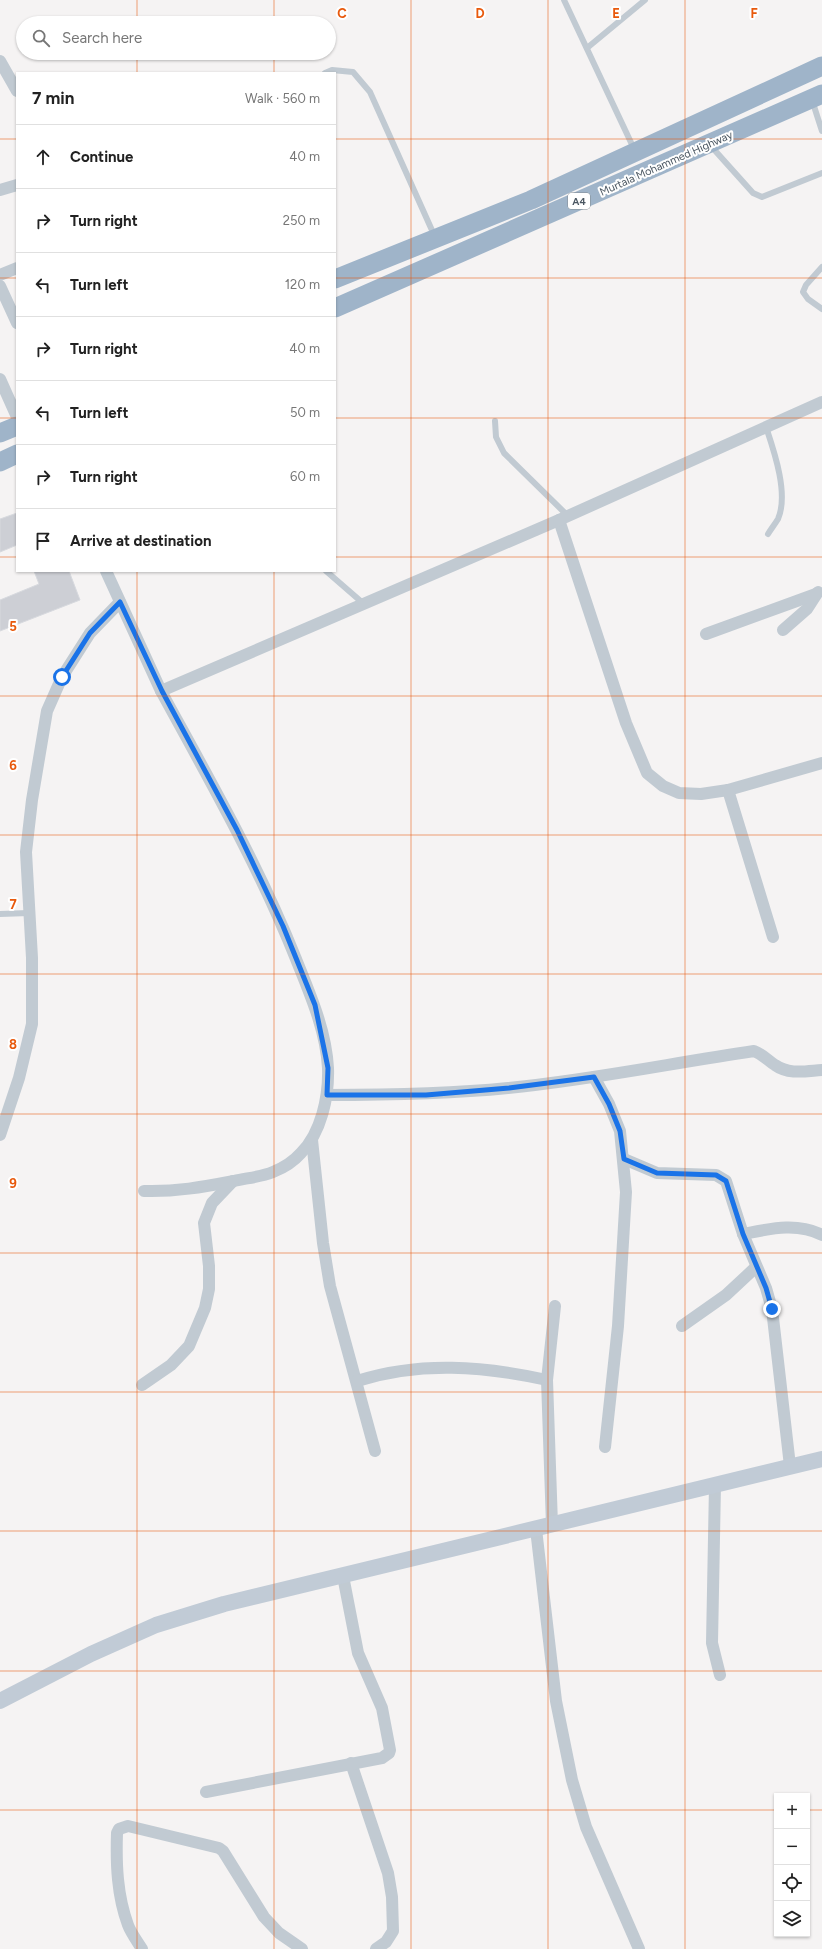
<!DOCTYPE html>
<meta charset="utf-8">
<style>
:root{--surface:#fff;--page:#f2f2f2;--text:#222;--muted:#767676;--line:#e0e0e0}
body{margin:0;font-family:Figtree,sans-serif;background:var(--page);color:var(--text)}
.controls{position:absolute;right:12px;bottom:12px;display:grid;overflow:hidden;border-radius:0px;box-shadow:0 1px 3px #0004}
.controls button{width:36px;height:36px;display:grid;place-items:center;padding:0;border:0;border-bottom:1px solid var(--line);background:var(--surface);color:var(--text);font:20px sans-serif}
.stop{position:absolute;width:12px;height:12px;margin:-9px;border:3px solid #1a73e8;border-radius:50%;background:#fff}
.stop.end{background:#1a73e8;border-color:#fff;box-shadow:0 1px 4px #0008}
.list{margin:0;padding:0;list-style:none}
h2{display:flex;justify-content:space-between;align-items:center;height:52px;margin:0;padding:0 16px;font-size:17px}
h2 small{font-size:13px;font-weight:400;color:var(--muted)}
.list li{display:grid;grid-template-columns:26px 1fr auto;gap:12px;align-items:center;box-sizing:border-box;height:64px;padding:0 16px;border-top:1px solid var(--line)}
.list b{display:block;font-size:15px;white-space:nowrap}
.list em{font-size:13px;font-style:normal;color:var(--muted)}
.icon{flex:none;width:22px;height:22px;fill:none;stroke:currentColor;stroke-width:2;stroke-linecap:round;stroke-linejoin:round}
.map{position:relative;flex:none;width:822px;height:1949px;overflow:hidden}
.search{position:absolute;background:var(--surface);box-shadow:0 1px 3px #0004;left:16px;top:16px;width:320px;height:44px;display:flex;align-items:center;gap:10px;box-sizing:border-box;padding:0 14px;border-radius:22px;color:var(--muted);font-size:15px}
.panel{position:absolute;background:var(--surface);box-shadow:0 1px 3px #0004;left:16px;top:72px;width:320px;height:500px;border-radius:0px}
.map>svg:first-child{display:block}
.building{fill:#cdcfd5;stroke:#d7d9de}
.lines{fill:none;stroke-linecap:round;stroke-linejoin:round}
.service{stroke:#c1cad2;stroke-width:6}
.minor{stroke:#c1cad2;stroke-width:12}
.secondary{stroke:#c1cbd6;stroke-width:16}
.trunk{stroke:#9fb4c9;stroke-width:19}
.route{stroke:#1a73e8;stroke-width:5}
.grid{fill:none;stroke:#e8590c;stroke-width:1;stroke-opacity:0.55}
.labels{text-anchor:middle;stroke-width:4;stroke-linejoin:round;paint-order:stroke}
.shield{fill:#fff;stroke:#808990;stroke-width:1}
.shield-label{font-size:10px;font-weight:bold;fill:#4a5661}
.street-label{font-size:11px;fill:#4a5661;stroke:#fff}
.grid-label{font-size:13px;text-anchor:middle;font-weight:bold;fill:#e8590c;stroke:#fff;stroke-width:4;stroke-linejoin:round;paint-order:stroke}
</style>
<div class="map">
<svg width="822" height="1949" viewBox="0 0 822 1949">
<rect width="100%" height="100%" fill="#f5f3f3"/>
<g class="building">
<polygon points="17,513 17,545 0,552 0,519"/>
<polygon points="34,571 69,571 80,600 0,631 0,600 39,584"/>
</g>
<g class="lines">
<g class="service">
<polyline points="564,0 635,151"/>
<polyline points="587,48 645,0"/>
<polyline points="325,73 332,70 353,72 370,92 435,237"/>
<polyline points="812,100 822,131"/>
<polyline points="710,145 753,193 762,197 822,173"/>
<polyline points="822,267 806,285 803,292 808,299 822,309"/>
<polyline points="495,421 496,437 504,453 568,516"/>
<path d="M 766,427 C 774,451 789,494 778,519 C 775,524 771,529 768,534"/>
<polyline points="326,571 364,604"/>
<polyline points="0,914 29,913"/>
</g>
<g class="minor">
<polyline points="0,61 17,91"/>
<polyline points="0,190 17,185"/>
<polyline points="0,275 17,268"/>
<polyline points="0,286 17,323"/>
<polyline points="0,379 17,417"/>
<polyline points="559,520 626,723 647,773 663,786 679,793 701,794 728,790 822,763"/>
<polyline points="106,571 161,691 559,520 822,402"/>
<polyline points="783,630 807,609 818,592"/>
<polyline points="706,634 816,594"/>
<polyline points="728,790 773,937"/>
<polyline points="594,1077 609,1104 620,1131 626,1192 618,1326 605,1447"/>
<path d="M 327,1095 C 388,1095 448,1094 508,1088 C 591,1080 672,1063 754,1051 C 764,1055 767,1060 775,1065 C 789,1075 806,1071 822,1070"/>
<polyline points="0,1135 19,1078 32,1024 32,958 26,852 32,800 47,711 62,677 90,633 120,602"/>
<polyline points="312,1140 323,1243 330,1286 375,1451"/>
<polyline points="624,1159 657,1173 716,1175 726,1181 743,1234 766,1288 772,1309 790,1466"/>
<path d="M 144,1191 C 175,1192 203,1187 234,1181 C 247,1178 261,1177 273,1172 C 283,1168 294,1161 301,1153 C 321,1133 329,1097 328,1068 C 326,1030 310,994 296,959 C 259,866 209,779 161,691"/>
<path d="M 743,1234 C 769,1229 797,1222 822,1235"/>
<polyline points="682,1326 726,1295 756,1267"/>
<path d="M 357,1381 C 420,1361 483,1366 547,1380"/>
<polyline points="142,1385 171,1365 189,1346 205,1308 209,1289 209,1266 204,1223 212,1203 233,1181"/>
<polyline points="715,1485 712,1643 720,1675"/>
<polyline points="552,1525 547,1380 555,1306"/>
<polyline points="536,1529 556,1701 572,1780 586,1827 639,1949"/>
<polyline points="351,1763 388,1873 392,1897 393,1931 386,1942 376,1949"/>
<polyline points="206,1792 382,1758 389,1753 390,1750 382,1708 358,1653 343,1576"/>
<path d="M 142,1949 C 137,1941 131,1933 128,1925 C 117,1895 116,1864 117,1833 L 119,1829 L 128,1826 L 219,1848 L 223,1851 L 264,1917 L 279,1933 L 302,1949"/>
</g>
<polyline class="secondary" points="0,1701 91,1654 156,1625 224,1604 822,1459"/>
<g class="trunk">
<polyline points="335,279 531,200 822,66"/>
<polyline points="335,308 822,94"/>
<polyline points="0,433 17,426"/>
<polyline points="0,462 17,454"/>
</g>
</g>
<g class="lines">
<polyline class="route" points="62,677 90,633 120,602 162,691 237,830 283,926 315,1005 328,1068 327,1095 426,1095 509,1088 594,1077 609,1104 620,1131 624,1159 657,1173 716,1175 726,1181 743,1234 766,1288 772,1309"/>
</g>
<path class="grid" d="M 137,0 L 137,23M 274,0 L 274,23M 411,0 L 411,1949M 548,0 L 548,1949M 685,0 L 685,1949M 137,53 L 137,73M 274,53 L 274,73M 0,139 L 17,139M 335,139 L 822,139M 0,278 L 17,278M 335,278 L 822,278M 0,418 L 17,418M 335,418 L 822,418M 0,557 L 17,557M 335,557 L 822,557M 137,571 L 137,1949M 274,571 L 274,1949M 0,696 L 822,696M 0,835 L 822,835M 0,974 L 822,974M 0,1114 L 822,1114M 0,1253 L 822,1253M 0,1392 L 822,1392M 0,1531 L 822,1531M 0,1671 L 822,1671M 0,1810 L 777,1810M 807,1810 L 822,1810"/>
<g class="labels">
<rect class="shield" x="568" y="193" width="22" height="16" rx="3"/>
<g class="shield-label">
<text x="579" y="205">A4</text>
</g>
<g class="street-label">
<text transform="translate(666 163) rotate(-24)" y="4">Murtala Mohammed Highway</text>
</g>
</g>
<g class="grid-label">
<text x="342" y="18">C</text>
<text x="480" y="18">D</text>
<text x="616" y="18">E</text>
<text x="754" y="18">F</text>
<text x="13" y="631">5</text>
<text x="13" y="770">6</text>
<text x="13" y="909">7</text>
<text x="13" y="1049">8</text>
<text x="13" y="1188">9</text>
</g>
</svg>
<div class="controls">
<button>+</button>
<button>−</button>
<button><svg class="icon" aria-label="locate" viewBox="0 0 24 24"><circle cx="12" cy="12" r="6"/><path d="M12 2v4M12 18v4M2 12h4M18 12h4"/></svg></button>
<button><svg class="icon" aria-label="layers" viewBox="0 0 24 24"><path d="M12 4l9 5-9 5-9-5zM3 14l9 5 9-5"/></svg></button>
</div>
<div class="stop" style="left:62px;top:677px"></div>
<div class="stop end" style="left:772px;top:1309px"></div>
<div class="search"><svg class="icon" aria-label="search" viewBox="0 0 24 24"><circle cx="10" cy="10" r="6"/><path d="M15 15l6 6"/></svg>Search here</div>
<section class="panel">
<h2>7 min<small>Walk · 560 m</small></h2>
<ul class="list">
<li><svg class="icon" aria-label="ahead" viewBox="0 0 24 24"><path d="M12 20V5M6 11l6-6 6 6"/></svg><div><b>Continue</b></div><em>40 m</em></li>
<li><svg class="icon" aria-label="right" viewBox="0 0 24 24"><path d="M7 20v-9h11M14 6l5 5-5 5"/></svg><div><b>Turn right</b></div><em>250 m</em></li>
<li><svg class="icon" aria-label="left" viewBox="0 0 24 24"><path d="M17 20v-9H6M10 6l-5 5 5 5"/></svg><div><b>Turn left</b></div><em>120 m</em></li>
<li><svg class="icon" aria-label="right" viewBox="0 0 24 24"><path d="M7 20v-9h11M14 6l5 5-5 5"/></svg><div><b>Turn right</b></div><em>40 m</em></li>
<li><svg class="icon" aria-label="left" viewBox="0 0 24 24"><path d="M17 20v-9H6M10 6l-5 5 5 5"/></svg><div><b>Turn left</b></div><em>50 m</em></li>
<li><svg class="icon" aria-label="right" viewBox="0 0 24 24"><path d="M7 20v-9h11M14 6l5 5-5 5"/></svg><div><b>Turn right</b></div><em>60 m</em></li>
<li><svg class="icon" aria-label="arrive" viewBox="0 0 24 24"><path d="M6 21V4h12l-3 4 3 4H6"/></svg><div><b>Arrive at destination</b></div></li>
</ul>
</section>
</div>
